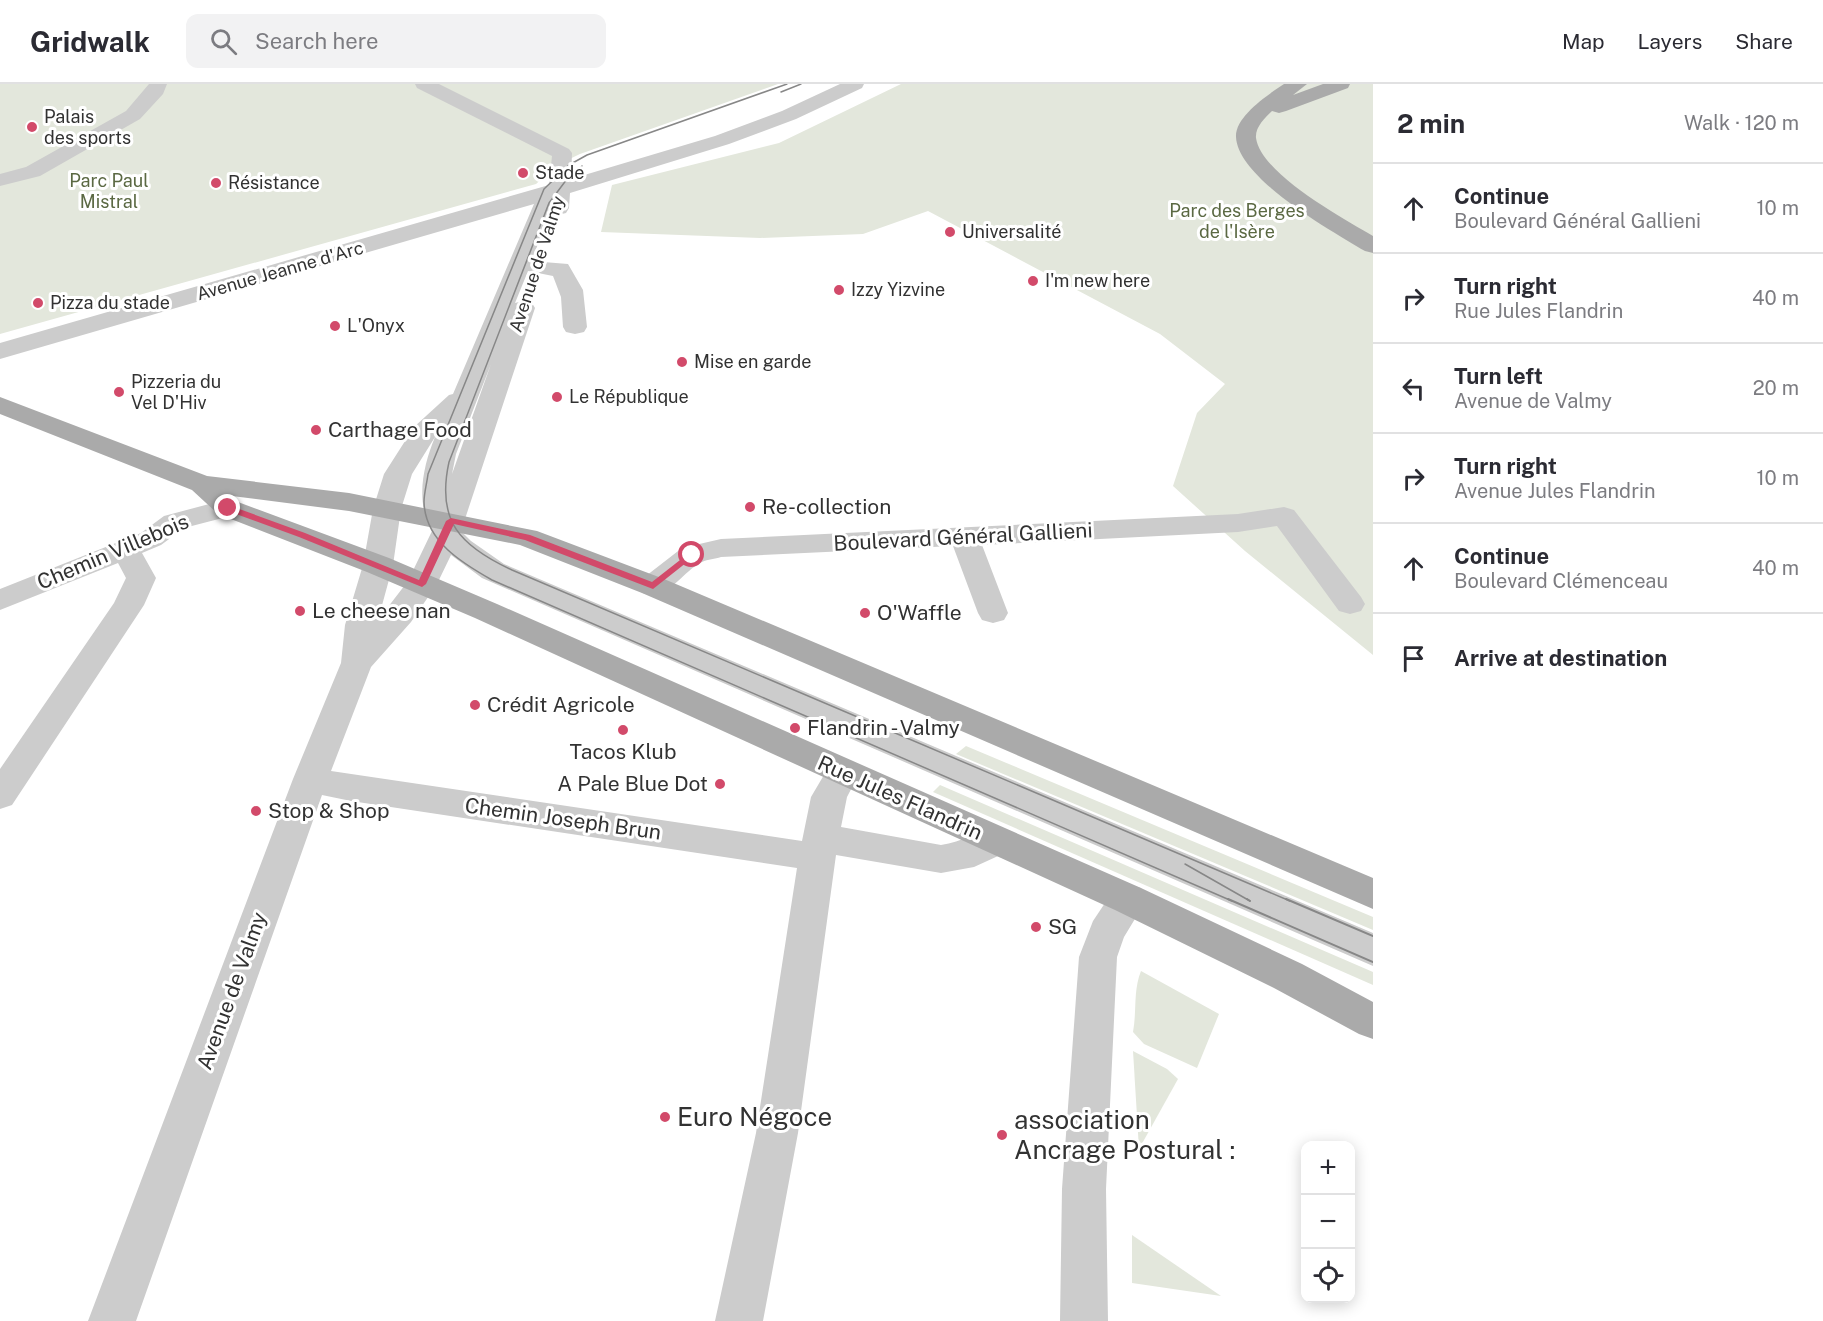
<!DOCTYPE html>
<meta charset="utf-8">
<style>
:root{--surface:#fff;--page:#f2f2f3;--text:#2b2b33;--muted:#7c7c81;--line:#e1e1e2}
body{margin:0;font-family:"Public Sans",sans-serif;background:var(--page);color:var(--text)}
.controls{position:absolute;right:18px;bottom:18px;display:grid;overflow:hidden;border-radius:12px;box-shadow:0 3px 15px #0003}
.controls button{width:54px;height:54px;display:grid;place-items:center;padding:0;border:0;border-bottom:2px solid var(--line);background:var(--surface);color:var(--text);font:30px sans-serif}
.stop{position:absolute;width:18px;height:18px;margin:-14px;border:4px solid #d24a6a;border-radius:50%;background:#fff}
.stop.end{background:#d24a6a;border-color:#fff;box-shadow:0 2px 6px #0008}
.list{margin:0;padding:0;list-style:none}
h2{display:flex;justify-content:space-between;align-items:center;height:78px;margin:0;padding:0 24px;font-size:26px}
h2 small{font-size:20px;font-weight:400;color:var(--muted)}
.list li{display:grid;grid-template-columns:39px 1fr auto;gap:18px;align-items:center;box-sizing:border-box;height:90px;padding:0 24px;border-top:2px solid var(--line)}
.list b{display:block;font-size:22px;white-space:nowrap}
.list p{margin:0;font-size:20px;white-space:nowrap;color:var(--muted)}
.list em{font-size:20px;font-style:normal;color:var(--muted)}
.icon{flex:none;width:33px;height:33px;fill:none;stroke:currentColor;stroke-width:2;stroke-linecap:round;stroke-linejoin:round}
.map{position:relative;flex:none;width:1373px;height:1237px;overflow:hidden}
header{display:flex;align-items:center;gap:36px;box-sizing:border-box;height:84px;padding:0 30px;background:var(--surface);border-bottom:2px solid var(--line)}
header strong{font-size:28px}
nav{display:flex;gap:33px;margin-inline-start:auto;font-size:21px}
.search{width:420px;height:54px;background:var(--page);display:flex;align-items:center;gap:15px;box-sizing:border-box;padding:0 21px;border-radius:12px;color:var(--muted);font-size:22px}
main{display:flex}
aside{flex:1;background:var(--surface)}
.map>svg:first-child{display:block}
.green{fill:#e3e7dc}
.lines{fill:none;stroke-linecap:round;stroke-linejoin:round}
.minor{fill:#ccc;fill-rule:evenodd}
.major{fill:#aaa;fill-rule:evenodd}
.tram-far1{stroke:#878787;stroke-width:1.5}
.tram{stroke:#878787;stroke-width:2}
.route{fill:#d24a6a}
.poi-dot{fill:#d24a6a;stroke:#fff;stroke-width:2}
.labels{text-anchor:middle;stroke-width:6;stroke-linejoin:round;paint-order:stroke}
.far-poi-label{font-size:18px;fill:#323232;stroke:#fff;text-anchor:start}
.far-park-label{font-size:18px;fill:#5b6943;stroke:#fff}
.far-street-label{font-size:18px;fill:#323232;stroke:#fff}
.poi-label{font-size:21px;fill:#323232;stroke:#fff;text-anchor:start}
.street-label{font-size:21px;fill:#323232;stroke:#fff}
.near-poi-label{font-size:26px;fill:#323232;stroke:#fff;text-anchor:start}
</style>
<header>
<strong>Gridwalk</strong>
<div class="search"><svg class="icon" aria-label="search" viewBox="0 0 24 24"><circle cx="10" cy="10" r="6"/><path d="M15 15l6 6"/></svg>Search here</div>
<nav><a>Map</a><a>Layers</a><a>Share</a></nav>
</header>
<main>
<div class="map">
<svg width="1373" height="1237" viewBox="0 0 1373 1237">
<rect width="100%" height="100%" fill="#fff"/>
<g class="green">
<polygon points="0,0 778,0 580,70 557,81 536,100 0,250"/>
<polygon points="901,0 1373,0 1373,571 1245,467 1173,402 1197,329 1225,300 1160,250 928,127 863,150 760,154 601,148 612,101 779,59"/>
<polygon points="966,662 1373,833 1373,846 956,670"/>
<polygon points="940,701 1373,888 1373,901 933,708"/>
<path d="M 1141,887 L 1219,930 L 1197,984 L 1144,960 L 1133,948 C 1137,926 1133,907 1141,887 Z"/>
<polygon points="1133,967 1167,985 1178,995 1139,1065"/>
<polygon points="1132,1151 1221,1212 1132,1199"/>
</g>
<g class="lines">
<g class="minor">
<polygon points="149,0 167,0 163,10 140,35 40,92 0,102 0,90 26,83 126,27"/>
<path d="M 415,0 L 439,0 L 569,65 L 572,69 L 571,95 L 715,52 L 782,27 L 840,0 L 864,0 L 862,4 L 796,35 L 729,60 L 570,109 L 569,124 L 566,129 L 558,131 L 551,129 L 531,177 L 568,180 L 583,206 L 587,243 L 584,248 L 575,250 L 566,248 L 563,243 L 561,213 L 553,192 L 528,187 L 515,219 L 523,217 L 532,219 L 535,224 L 461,447 L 471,457 L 504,480 L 1373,849 L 1373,882 L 482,494 L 451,471 L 437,500 L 411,538 L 371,583 L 331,687 L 802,757 L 811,713 L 831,679 L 843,675 L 855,679 L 860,688 L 847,713 L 841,743 L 941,761 C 967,758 984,739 1009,747 L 1014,757 L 1009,767 L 974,783 L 941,789 L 836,771 L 798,1049 L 763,1237 L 715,1237 L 756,1049 L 797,784 L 351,717 L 322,711 L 136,1237 L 88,1237 L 293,695 L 341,579 L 345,541 L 363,481 L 373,425 L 384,390 L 414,343 L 449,311 L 453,310 L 534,120 L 0,275 L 0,259 L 549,101 L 552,72 L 417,4 ZM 491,280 L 452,390 L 456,370 ZM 435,353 C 423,382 415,418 432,447 L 408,497 L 378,536 L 393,481 L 401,425 L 412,390 Z"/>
<polygon points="228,415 238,418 242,424 238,430 184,444 161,461 142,469 156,494 144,521 12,721 0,725 0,685 114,519 126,494 118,479 0,526 0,505 141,449 164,432"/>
<path d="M 1284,423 L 1294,426 L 1361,513 L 1365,520 L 1361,527 L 1350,530 L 1339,527 L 1277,442 L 1238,448 L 982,461 L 1008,529 L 1004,536 L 993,539 L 982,536 L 978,529 L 953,462 L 721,473 C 715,475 708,475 702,478 C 680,489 670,516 642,509 L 638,502 L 642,495 L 682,464 L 721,455 L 1238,430 Z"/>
<polygon points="1128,800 1141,804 1147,815 1124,853 1117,873 1106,1105 1108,1237 1060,1237 1062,1105 1079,873 1093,837 1115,804"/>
</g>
<g class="major">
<path d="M 1284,0 L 1307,0 L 1293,11 L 1323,0 L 1350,0 L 1348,4 L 1286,27 L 1279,29 L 1272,27 C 1265,34 1255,43 1256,54 C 1261,90 1344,135 1373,152 L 1373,169 L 1365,167 C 1332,147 1238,95 1236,53 C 1235,32 1269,10 1284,0 Z"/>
<polygon points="0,313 207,392 349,409 537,447 664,495 1373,794 1373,825 642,509 520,461 349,427 232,412 238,418 389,474 497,520 1141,804 1302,880 1373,918 1373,955 1359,950 1274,904 1115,826 475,534 367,488 218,430 192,406 0,330"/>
</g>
<g class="tram-far1">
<path d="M 787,0 L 587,71 L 569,81 L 544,105 L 428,390 C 427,399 424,409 424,418 C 425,457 462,479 492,496 L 1232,817"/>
<polyline points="781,8 801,0"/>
<path d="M 582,82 L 570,91 L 549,119 L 449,378 C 436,437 460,462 512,486 L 1290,817"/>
<polyline points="1185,780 1250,817"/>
</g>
<g class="tram">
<polyline points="1228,815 1373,878"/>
<polyline points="1247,815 1250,817"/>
<polyline points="1286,815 1373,852"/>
</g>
</g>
<polygon class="route" points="225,422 231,422 305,449 419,496 446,437 451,434 530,451 652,498 689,469 696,471 653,505 525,456 454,440 426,500 422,503 299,453 225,426"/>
<g class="poi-dot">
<circle cx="32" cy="43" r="6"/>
<circle cx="523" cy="89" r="6"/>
<circle cx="216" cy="99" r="6"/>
<circle cx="950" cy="148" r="6"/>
<circle cx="1033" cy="197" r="6"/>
<circle cx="839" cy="206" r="6"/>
<circle cx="38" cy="219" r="6"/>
<circle cx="335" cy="242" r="6"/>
<circle cx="682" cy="278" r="6"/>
<circle cx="119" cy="308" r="6"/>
<circle cx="557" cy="313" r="6"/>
<circle cx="316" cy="346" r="6"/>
<circle cx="750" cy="423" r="6"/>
<circle cx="300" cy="527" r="6"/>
<circle cx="865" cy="529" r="6"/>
<circle cx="475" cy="621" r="6"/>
<circle cx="795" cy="644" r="6"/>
<circle cx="623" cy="646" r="6"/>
<circle cx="720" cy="700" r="6"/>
<circle cx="256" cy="727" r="6"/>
<circle cx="1036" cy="843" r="6"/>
<circle cx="665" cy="1033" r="6"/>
<circle cx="1002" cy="1051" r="6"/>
</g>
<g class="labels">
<g class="far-poi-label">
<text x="44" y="39">Palais<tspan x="44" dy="21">des sports</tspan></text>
<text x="535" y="95">Stade</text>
<text x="228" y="105">Résistance</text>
<text x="962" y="154">Universalité</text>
<text x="1045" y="203">I'm new here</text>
<text x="851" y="212">Izzy Yizvine</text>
<text x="50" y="225">Pizza du stade</text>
<text x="347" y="248">L'Onyx</text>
<text x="694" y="284">Mise en garde</text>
<text x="131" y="304">Pizzeria du<tspan x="131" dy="21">Vel D'Hiv</tspan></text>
<text x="569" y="319">Le République</text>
</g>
<g class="far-park-label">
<text x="109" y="103">Parc Paul<tspan x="109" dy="21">Mistral</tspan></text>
<text x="1237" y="133">Parc des Berges<tspan x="1237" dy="21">de l'Isère</tspan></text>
</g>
<g class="far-street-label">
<text transform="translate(537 180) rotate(-72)" y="6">Avenue de Valmy</text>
<text transform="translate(280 187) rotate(-16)" y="6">Avenue Jeanne d'Arc</text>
</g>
<g class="poi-label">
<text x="328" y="353">Carthage Food</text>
<text x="762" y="430">Re-collection</text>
<text x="312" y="534">Le cheese nan</text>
<text x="877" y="536">O'Waffle</text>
<text x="487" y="628">Crédit Agricole</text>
<text x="807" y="651">Flandrin - Valmy</text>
<text x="623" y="675" text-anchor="middle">Tacos Klub</text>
<text x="708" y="707" text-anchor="end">A Pale Blue Dot</text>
<text x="268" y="734">Stop &amp; Shop</text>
<text x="1048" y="850">SG</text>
</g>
<g class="street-label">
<text transform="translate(963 453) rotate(-3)" y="7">Boulevard Général Gallieni</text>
<text transform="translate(113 468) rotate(-23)" y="7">Chemin Villebois</text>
<text transform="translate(900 714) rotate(24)" y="7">Rue Jules Flandrin</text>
<text transform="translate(563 735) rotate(8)" y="7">Chemin Joseph Brun</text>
<text transform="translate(232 907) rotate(-70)" y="7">Avenue de Valmy</text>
</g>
<g class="near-poi-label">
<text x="677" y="1042">Euro Négoce</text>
<text x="1014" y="1045">association<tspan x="1014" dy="30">Ancrage Postural :</tspan></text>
</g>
</g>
</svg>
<div class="controls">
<button>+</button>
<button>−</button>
<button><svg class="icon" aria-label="locate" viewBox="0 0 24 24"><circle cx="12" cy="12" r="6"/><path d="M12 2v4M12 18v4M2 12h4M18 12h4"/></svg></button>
</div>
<div class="stop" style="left:692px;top:471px"></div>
<div class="stop end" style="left:228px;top:424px"></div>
</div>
<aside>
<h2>2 min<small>Walk · 120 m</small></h2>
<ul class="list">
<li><svg class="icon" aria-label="ahead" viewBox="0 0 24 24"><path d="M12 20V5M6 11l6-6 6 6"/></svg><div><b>Continue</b><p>Boulevard Général Gallieni</p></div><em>10 m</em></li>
<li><svg class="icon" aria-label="right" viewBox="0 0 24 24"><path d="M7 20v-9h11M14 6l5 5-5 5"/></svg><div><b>Turn right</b><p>Rue Jules Flandrin</p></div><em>40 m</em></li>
<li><svg class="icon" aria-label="left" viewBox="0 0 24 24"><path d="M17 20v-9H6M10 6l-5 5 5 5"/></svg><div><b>Turn left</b><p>Avenue de Valmy</p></div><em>20 m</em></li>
<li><svg class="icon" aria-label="right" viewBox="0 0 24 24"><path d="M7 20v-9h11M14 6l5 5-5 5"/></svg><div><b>Turn right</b><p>Avenue Jules Flandrin</p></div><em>10 m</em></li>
<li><svg class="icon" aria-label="ahead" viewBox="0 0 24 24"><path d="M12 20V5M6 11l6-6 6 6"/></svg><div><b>Continue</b><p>Boulevard Clémenceau</p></div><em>40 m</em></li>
<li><svg class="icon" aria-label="arrive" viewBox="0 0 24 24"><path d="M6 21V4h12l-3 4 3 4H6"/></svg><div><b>Arrive at destination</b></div></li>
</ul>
</aside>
</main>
